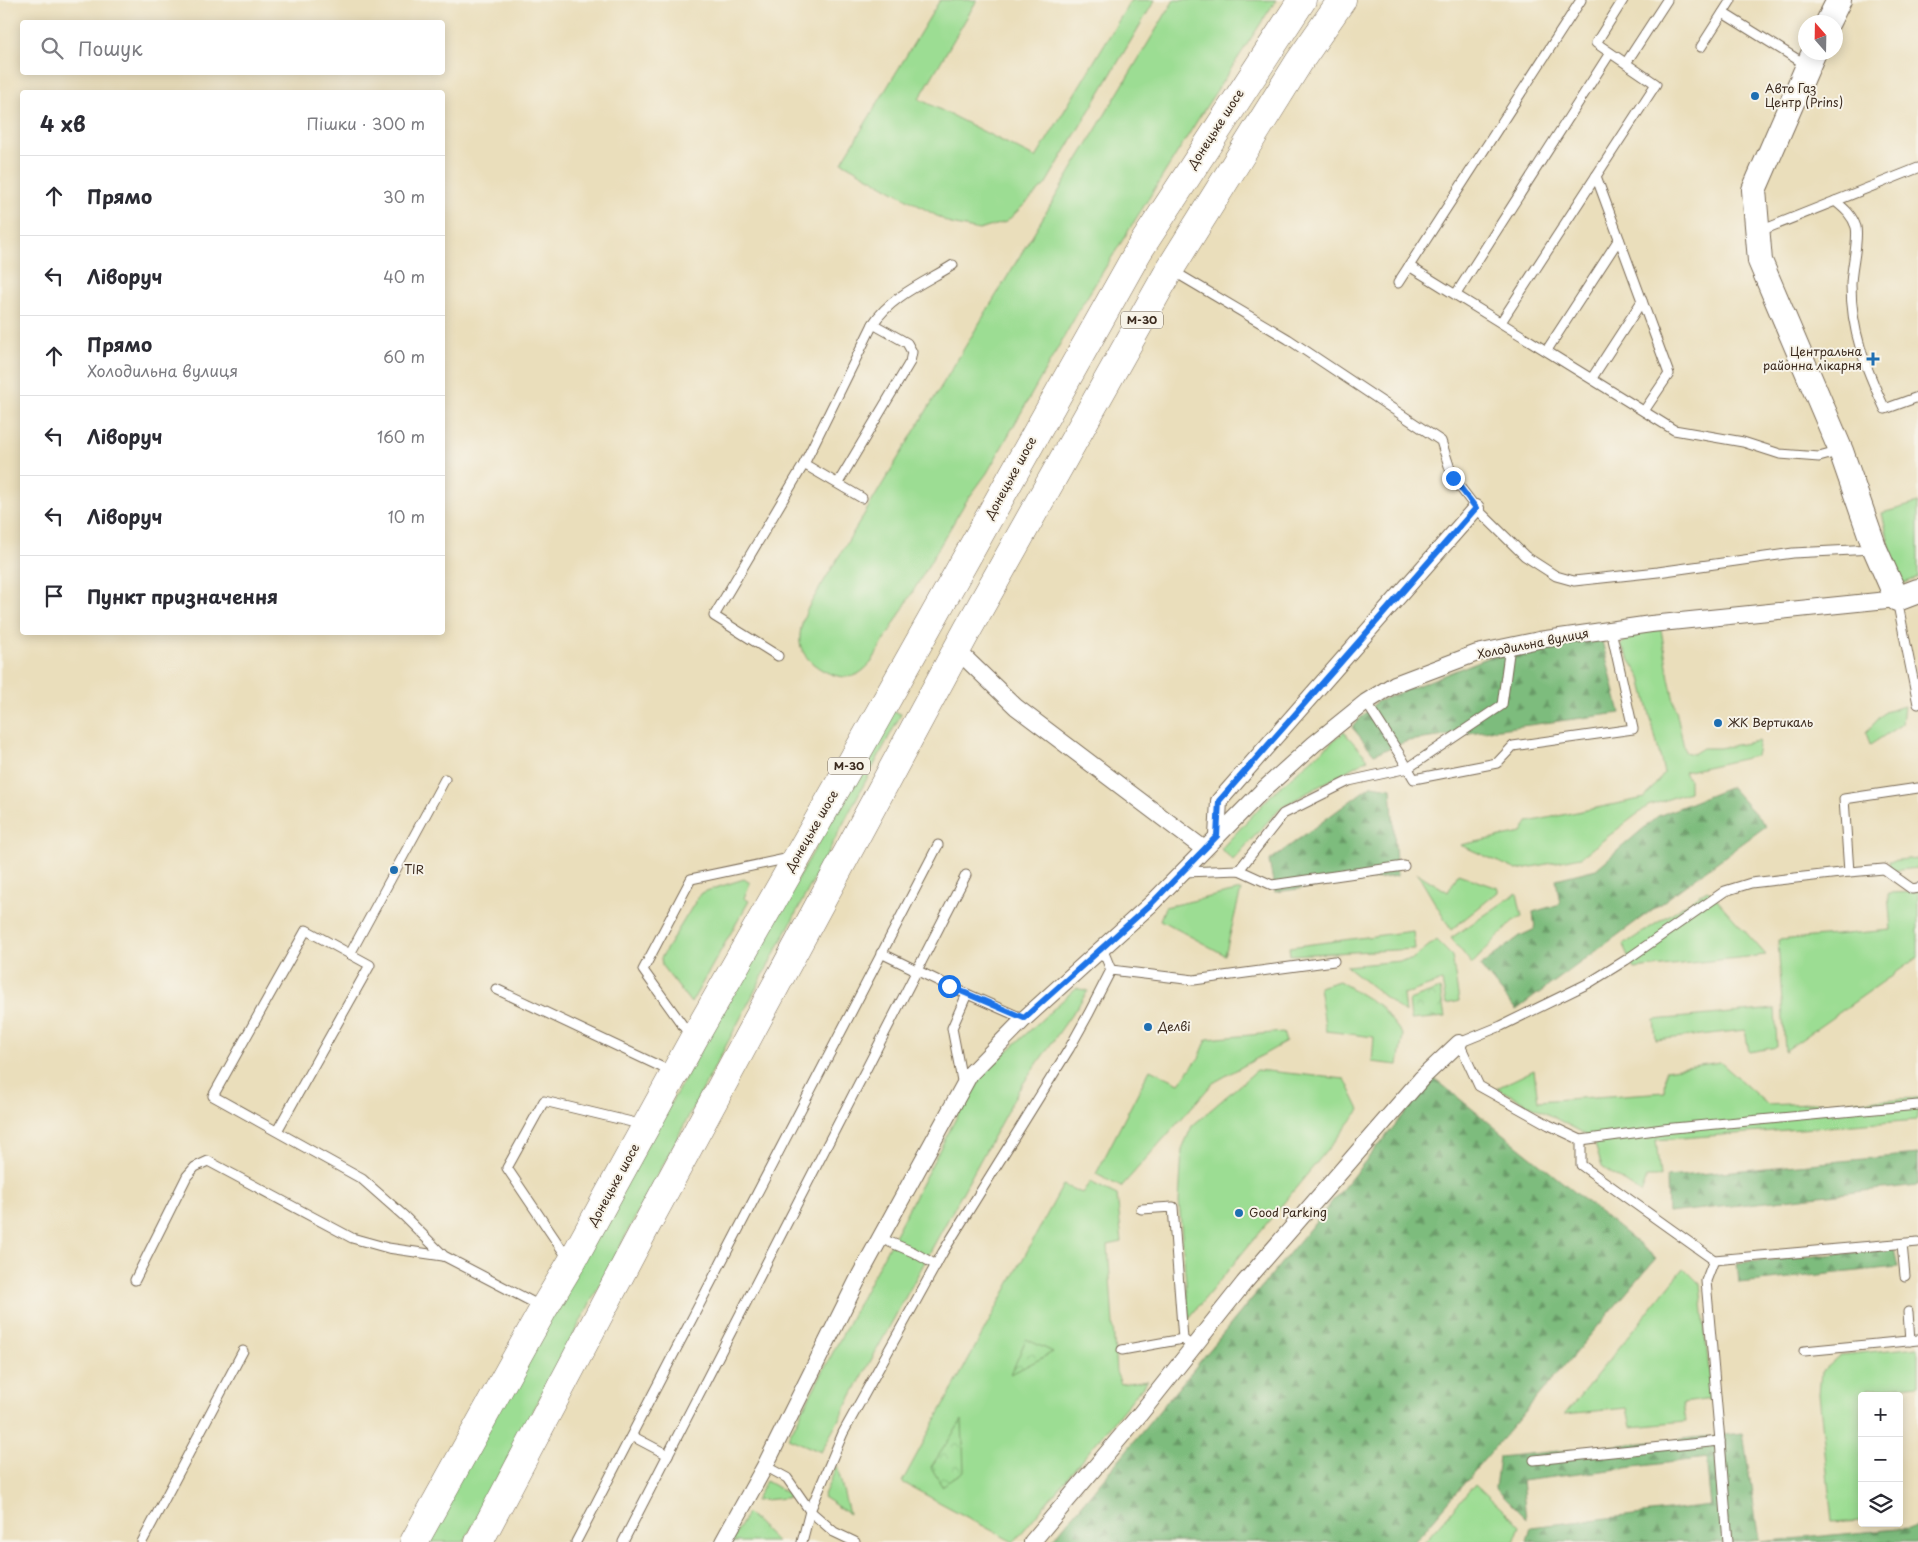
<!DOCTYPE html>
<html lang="uk">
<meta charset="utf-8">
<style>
:root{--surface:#fff;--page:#f2f2f3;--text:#2b2b33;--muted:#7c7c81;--line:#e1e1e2}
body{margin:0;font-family:"Playpen Sans",sans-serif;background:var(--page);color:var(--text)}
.controls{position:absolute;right:15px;bottom:15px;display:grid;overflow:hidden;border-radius:5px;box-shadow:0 2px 12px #0003}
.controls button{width:45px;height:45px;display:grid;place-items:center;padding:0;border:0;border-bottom:1px solid var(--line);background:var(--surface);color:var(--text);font:25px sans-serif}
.compass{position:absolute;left:1798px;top:15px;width:45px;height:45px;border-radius:50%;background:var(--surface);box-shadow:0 2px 12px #0003;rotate:340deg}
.stop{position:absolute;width:15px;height:15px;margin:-11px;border:4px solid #1a73e8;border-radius:50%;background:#fff}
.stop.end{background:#1a73e8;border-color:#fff;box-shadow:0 1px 5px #0008}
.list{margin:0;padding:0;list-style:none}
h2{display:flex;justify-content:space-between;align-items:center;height:65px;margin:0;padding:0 20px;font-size:21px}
h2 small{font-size:16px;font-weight:400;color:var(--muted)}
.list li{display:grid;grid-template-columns:32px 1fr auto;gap:15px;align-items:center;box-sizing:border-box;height:80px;padding:0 20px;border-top:1px solid var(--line)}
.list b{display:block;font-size:19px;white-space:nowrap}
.list p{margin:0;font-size:16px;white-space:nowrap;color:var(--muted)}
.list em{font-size:16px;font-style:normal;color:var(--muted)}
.icon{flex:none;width:28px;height:28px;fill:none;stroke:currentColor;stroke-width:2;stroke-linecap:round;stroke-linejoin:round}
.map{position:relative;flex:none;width:1918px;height:1542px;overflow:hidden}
.search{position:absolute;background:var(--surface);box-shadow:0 2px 12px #0003;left:20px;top:20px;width:425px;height:55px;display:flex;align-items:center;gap:12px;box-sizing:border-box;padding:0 18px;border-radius:5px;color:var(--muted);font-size:19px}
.panel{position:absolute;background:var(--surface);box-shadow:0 2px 12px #0003;left:20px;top:90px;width:425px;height:545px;border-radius:5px}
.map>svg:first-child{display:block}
.green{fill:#9cdd93;stroke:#6c8458}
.forest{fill:url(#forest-firs);stroke:#5c734e}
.park{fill:url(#park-crowns);stroke:#6c8458}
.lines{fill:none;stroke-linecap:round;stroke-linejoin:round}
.lane-casing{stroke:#786955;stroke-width:11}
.street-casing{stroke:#786955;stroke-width:18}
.secondary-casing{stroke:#786955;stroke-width:26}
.highway-casing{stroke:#786955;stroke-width:29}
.lane{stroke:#fff;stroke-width:9}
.street{stroke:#fff;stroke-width:16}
.secondary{stroke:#fff;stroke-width:24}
.highway{stroke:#fff;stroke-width:28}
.route{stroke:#1a73e8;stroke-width:6}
.poi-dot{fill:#1f6fb2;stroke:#f7f3e8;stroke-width:2}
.labels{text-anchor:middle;stroke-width:4;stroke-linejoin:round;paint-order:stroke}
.shield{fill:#f7f3e8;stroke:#73665b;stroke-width:1}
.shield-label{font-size:11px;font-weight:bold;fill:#3b2a1e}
.poi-label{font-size:12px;fill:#3b2a1e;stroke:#f7f3e8;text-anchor:start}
.street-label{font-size:12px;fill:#3b2a1e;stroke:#f7f3e8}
</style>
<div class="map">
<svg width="1918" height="1542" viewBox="0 0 1918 1542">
<defs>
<pattern id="forest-firs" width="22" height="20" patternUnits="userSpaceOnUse" patternTransform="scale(1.25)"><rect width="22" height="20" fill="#7dbc7d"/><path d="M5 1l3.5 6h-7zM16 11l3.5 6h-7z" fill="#689966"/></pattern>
<pattern id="park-crowns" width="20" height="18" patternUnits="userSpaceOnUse" patternTransform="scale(1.25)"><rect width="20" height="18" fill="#9cdd93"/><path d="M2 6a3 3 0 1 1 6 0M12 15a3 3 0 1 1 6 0" fill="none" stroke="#87be7e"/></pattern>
</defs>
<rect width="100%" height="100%" fill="#f7f3e8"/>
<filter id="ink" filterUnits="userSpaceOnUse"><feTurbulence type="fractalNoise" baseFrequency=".02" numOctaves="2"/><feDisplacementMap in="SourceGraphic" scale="10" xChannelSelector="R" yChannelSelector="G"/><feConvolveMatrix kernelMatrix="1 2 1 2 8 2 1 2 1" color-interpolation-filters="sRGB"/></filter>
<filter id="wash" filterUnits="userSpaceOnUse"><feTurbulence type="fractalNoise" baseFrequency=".0096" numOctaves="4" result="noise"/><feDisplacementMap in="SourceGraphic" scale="20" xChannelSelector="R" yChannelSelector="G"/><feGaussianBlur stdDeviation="1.12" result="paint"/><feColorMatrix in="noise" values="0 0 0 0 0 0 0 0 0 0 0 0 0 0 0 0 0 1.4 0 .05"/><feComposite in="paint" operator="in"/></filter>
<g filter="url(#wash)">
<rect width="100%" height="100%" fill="#eadebb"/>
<g class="green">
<polygon points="940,0 977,0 919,99 1036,158 1131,0 1155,0 1045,185 1006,222 979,230 951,224 842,162"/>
<path d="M 1174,0 L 1276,0 L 1202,113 L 1082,305 L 987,473 L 965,503 L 871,663 C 867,667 861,673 856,675 C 837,683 803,664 800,643 C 799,629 803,619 809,606 Z"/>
<polygon points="1918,503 1918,578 1899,585 1882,513"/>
<polygon points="1661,629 1669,678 1685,752 1693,754 1703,748 1719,748 1759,741 1756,756 1684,772 1686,776 1689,778 1689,792 1648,806 1581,857 1517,870 1460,845 1522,833 1528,822 1645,798 1664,773 1641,678 1621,646 1628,634"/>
<polygon points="1904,706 1902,724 1870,745 1866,732 1885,712"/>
<polygon points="893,711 901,714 464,1542 422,1542"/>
<polygon points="1344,732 1368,759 1280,808 1233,860 1221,849 1275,791"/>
<polygon points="1918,858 1918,868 1890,871 1889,861"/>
<polygon points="1417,873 1448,892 1458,874 1498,888 1498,892 1451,930"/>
<polygon points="744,879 750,883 744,898 749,901 691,1003 662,966 661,958 697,899 702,893 709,890"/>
<polygon points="1241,890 1225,955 1160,920 1165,907"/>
<polygon points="1708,890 1766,955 1634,969 1623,945"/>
<polygon points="1918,892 1918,957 1785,1051 1778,940 1891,930 1888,893"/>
<polygon points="1517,893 1522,917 1513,921 1472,964 1451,938"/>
<polygon points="1413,931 1415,949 1290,955 1289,947"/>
<polygon points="1436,940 1452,956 1459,1001 1446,1004 1442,981 1403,995 1405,1013 1346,966 1411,960"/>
<polygon points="1339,981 1380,1006 1403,1035 1398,1065 1372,1062 1374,1037 1326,1031 1319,987"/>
<polygon points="1076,988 1088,991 1018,1091 821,1452 788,1438 976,1080"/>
<polygon points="1775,1009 1777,1047 1749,1052 1745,1030 1656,1040 1654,1020"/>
<polygon points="1283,1032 1286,1042 1213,1083 1121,1187 1096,1174 1150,1069 1179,1083 1199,1058 1207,1039"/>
<polygon points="1720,1062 1768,1105 1918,1098 1918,1120 1656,1140 1660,1177 1647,1177 1641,1193 1602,1167 1593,1138 1497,1088 1534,1070 1538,1101 1665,1092 1666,1070"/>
<polygon points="1257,1070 1345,1079 1360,1110 1189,1318 1179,1202 1182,1149 1192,1126"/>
<polygon points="1090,1182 1117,1195 1122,1242 1108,1245 1116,1372 1121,1384 1148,1380 1014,1542 1013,1542 902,1482 1063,1185 1082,1193"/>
<polygon points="1684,1268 1700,1284 1712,1399 1683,1403 1686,1422 1631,1427 1627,1408 1565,1414"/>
<polygon points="1918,1347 1918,1384 1868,1389 1869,1396 1862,1396 1862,1520 1832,1522 1819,1394 1821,1372 1840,1355"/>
<polygon points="837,1466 849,1514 823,1497"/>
<polygon points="766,1481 795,1497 755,1501"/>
<polygon points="1475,1484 1520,1526 1514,1542 1424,1542"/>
<polygon points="747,1513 777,1542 731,1542"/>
</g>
<g class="forest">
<polygon points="1601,637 1620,713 1408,741 1374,754 1352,727 1376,702 1497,654"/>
<polygon points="1372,785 1391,788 1397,876 1275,892 1269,861"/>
<polygon points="1731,787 1766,826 1516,1010 1480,966 1520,936 1535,929 1533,912 1560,904 1556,879 1596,869 1658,816"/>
<polygon points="1434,1078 1656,1258 1414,1542 1051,1542"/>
<polygon points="1918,1154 1918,1185 1668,1213 1667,1177"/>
<polygon points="1894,1249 1898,1267 1739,1283 1737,1263"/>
<polygon points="1743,1433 1759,1540 1743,1542 1527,1542 1531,1527 1711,1506 1706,1458 1522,1481 1526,1519 1495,1488 1499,1457"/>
<polygon points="1918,1527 1918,1542 1760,1542"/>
</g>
<g class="park">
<polygon points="1440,989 1445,1017 1411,1020 1409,1000"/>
<polygon points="1026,1339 1053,1352 1011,1374"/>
<polygon points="962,1420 964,1471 942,1486 931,1467"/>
</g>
</g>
<g filter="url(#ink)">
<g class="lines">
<g class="lane-casing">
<g id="lane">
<polyline points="1723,13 1808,66"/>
<polyline points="1701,47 1731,0"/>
<polyline points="1626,63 1667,0"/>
<polyline points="1596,176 1669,374 1644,411"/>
<path d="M 1835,201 C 1845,209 1852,215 1856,227 C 1859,241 1851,269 1851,285 C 1851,331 1865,367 1885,409 L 1918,397"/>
<polyline points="1760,231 1918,168"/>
<polyline points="1409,266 1674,430 1743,442 1780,454 1819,457 1841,451"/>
<polyline points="1173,271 1288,339 1441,441 1453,478 1476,508 1525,556 1556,576 1574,581 1658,572 1793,553 1873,549"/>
<polyline points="1398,283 1581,0"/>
<polyline points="1456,294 1610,53"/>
<polyline points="1501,322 1656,84 1596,43 1623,0"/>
<polyline points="1547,350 1619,239"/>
<polyline points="1592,378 1642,301"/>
<path d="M 804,464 L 873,324 C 891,296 926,282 953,265"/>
<polyline points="838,483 910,362 912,352 907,343 873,324"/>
<polyline points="1897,600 1918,704"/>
<polyline points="778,656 714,616 804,464 862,498"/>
<polyline points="1366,702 1400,755 1414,779 1497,763 1513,746 1633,729 1611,630"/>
<polyline points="1918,788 1844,799 1849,872 1884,869 1912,889 1918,888"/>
<polyline points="1239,870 1283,814 1349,781 1408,768 1502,705 1510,646"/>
<polyline points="1184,872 1239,870 1272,885 1404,866"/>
<polyline points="1849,872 1751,883 1725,891 1626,960 1589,983 1501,1026 1459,1043 1479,1086 1549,1125 1581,1140 1663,1129 1918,1105"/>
<polyline points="881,953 949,986 1024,1019"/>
<polyline points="350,954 445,779"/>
<polyline points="1111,970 1194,980 1334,961"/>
<polyline points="496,989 672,1072"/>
<polyline points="691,1037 643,970 691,879 790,858"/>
<polyline points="963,1086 952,1028 967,994"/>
<polyline points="277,1131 370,965 306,930 213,1096 362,1179 404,1216 444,1256 542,1307"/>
<polyline points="1581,1140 1581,1165 1714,1260 1918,1242"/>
<polyline points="1141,1209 1173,1207 1183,1339 1193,1347"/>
<polyline points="880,1238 913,1252 936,1265"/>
<polyline points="1902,1244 1905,1276"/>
<polyline points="569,1260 507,1168 544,1101 644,1125"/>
<polyline points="1714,1260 1706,1281 1720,1441"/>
<polyline points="135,1280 187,1176 195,1167 208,1161 352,1238 388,1248 443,1256"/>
<polyline points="1908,1312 1910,1341"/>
<polyline points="1122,1350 1183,1339"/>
<polyline points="1804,1351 1918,1340"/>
<polyline points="632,1436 668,1455"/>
<polyline points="1534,1460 1720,1441 1728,1542"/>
<polyline points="765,1466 787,1478 810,1511 834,1532 855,1542"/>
<polyline points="142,1542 243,1351"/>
<polyline points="576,1542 938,845"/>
<polyline points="623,1542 966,875"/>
<polyline points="802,1542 810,1511 843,1433 943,1252 1069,1049 1089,1013 1111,970 1102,948"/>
</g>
</g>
<g class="street-casing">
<g id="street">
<polyline points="957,650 1016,707 1204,849"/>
<polyline points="1217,836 1219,801 1476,508"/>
<polyline points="723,1542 765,1466 861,1273 970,1074 1024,1019 1151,904 1263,790 1314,744 1366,702 1395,684 1477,653 1539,640 1651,624 1897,599"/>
<polyline points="1032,1542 1140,1414 1244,1283 1422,1078 1459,1043"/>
</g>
</g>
<g class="secondary-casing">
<g id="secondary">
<polyline points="1828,22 1839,0"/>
<polyline points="1814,52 1754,190 1760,261 1841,451 1875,549 1897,599 1918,591"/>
</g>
</g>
<g class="highway-casing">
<g id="highway">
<polyline points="414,1542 544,1308 571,1263 693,1040 867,735 1139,250 1302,0"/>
<polyline points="479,1542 645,1228 968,629 1170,269 1299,62 1342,0"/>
</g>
</g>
<use href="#lane" class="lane"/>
<use href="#street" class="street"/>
<use href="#secondary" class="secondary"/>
<use href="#highway" class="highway"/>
</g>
</g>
<g class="lines" filter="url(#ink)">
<polyline class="route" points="949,986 1024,1018 1151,904 1217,836 1219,801 1476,508 1453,478"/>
</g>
<g class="poi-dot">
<circle cx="1755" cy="96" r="5"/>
<path d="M1870.5 351.5h5v5h5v5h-5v5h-5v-5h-5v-5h5z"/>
<circle cx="1718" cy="723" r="5"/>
<circle cx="394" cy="870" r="5"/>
<circle cx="1148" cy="1027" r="5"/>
<circle cx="1239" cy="1213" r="5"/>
</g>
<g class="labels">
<g class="shield">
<rect x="1121" y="311.5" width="42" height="17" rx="4"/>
<rect x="828" y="757.5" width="42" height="17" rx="4"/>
</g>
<g class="shield-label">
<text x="1142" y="324">М-30</text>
<text x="849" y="770">М-30</text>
</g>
<g class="poi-label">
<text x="1765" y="93">Авто Газ<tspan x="1765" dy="14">Центр (Prins)</tspan></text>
<text x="1862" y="356" text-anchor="end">Центральна<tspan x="1862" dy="14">районна лікарня</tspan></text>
<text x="1728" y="727">ЖК Вертикаль</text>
<text x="404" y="874">TIR</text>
<text x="1158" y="1031">Делві</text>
<text x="1249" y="1217">Good Parking</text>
</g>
<g class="street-label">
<text transform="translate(1216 129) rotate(-57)" y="4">Донецьке шосе</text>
<text transform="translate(1011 478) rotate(-61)" y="4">Донецьке шосе</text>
<text transform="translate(1533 644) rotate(-11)" y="4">Холодильна вулиця</text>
<text transform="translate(812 831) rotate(-60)" y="4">Донецьке шосе</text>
<text transform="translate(614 1185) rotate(-61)" y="4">Донецьке шосе</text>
</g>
</g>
</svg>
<div class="controls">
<button>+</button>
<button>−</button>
<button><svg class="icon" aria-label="layers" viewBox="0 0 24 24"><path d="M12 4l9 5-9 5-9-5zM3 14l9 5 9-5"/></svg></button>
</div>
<svg class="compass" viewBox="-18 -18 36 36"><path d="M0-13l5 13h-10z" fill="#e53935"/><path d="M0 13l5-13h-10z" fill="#7c7c81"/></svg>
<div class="stop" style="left:949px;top:986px"></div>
<div class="stop end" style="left:1453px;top:478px"></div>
<div class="search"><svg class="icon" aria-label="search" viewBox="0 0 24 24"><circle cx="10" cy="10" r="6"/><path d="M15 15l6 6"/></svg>Пошук</div>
<section class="panel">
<h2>4 хв<small>Пішки · 300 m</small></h2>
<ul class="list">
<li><svg class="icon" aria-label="ahead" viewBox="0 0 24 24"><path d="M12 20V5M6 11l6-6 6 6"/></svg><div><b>Прямо</b></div><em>30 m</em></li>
<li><svg class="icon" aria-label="left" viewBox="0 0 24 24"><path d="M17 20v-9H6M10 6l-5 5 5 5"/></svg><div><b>Ліворуч</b></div><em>40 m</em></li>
<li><svg class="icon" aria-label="ahead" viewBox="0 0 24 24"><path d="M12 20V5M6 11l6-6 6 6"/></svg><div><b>Прямо</b><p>Холодильна вулиця</p></div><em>60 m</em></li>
<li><svg class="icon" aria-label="left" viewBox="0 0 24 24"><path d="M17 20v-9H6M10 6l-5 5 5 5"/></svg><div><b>Ліворуч</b></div><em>160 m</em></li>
<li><svg class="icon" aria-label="left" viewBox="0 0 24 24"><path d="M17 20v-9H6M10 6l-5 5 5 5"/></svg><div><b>Ліворуч</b></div><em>10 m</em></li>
<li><svg class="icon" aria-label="arrive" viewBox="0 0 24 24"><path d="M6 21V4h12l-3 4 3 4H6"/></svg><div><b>Пункт призначення</b></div></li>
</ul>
</section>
</div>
